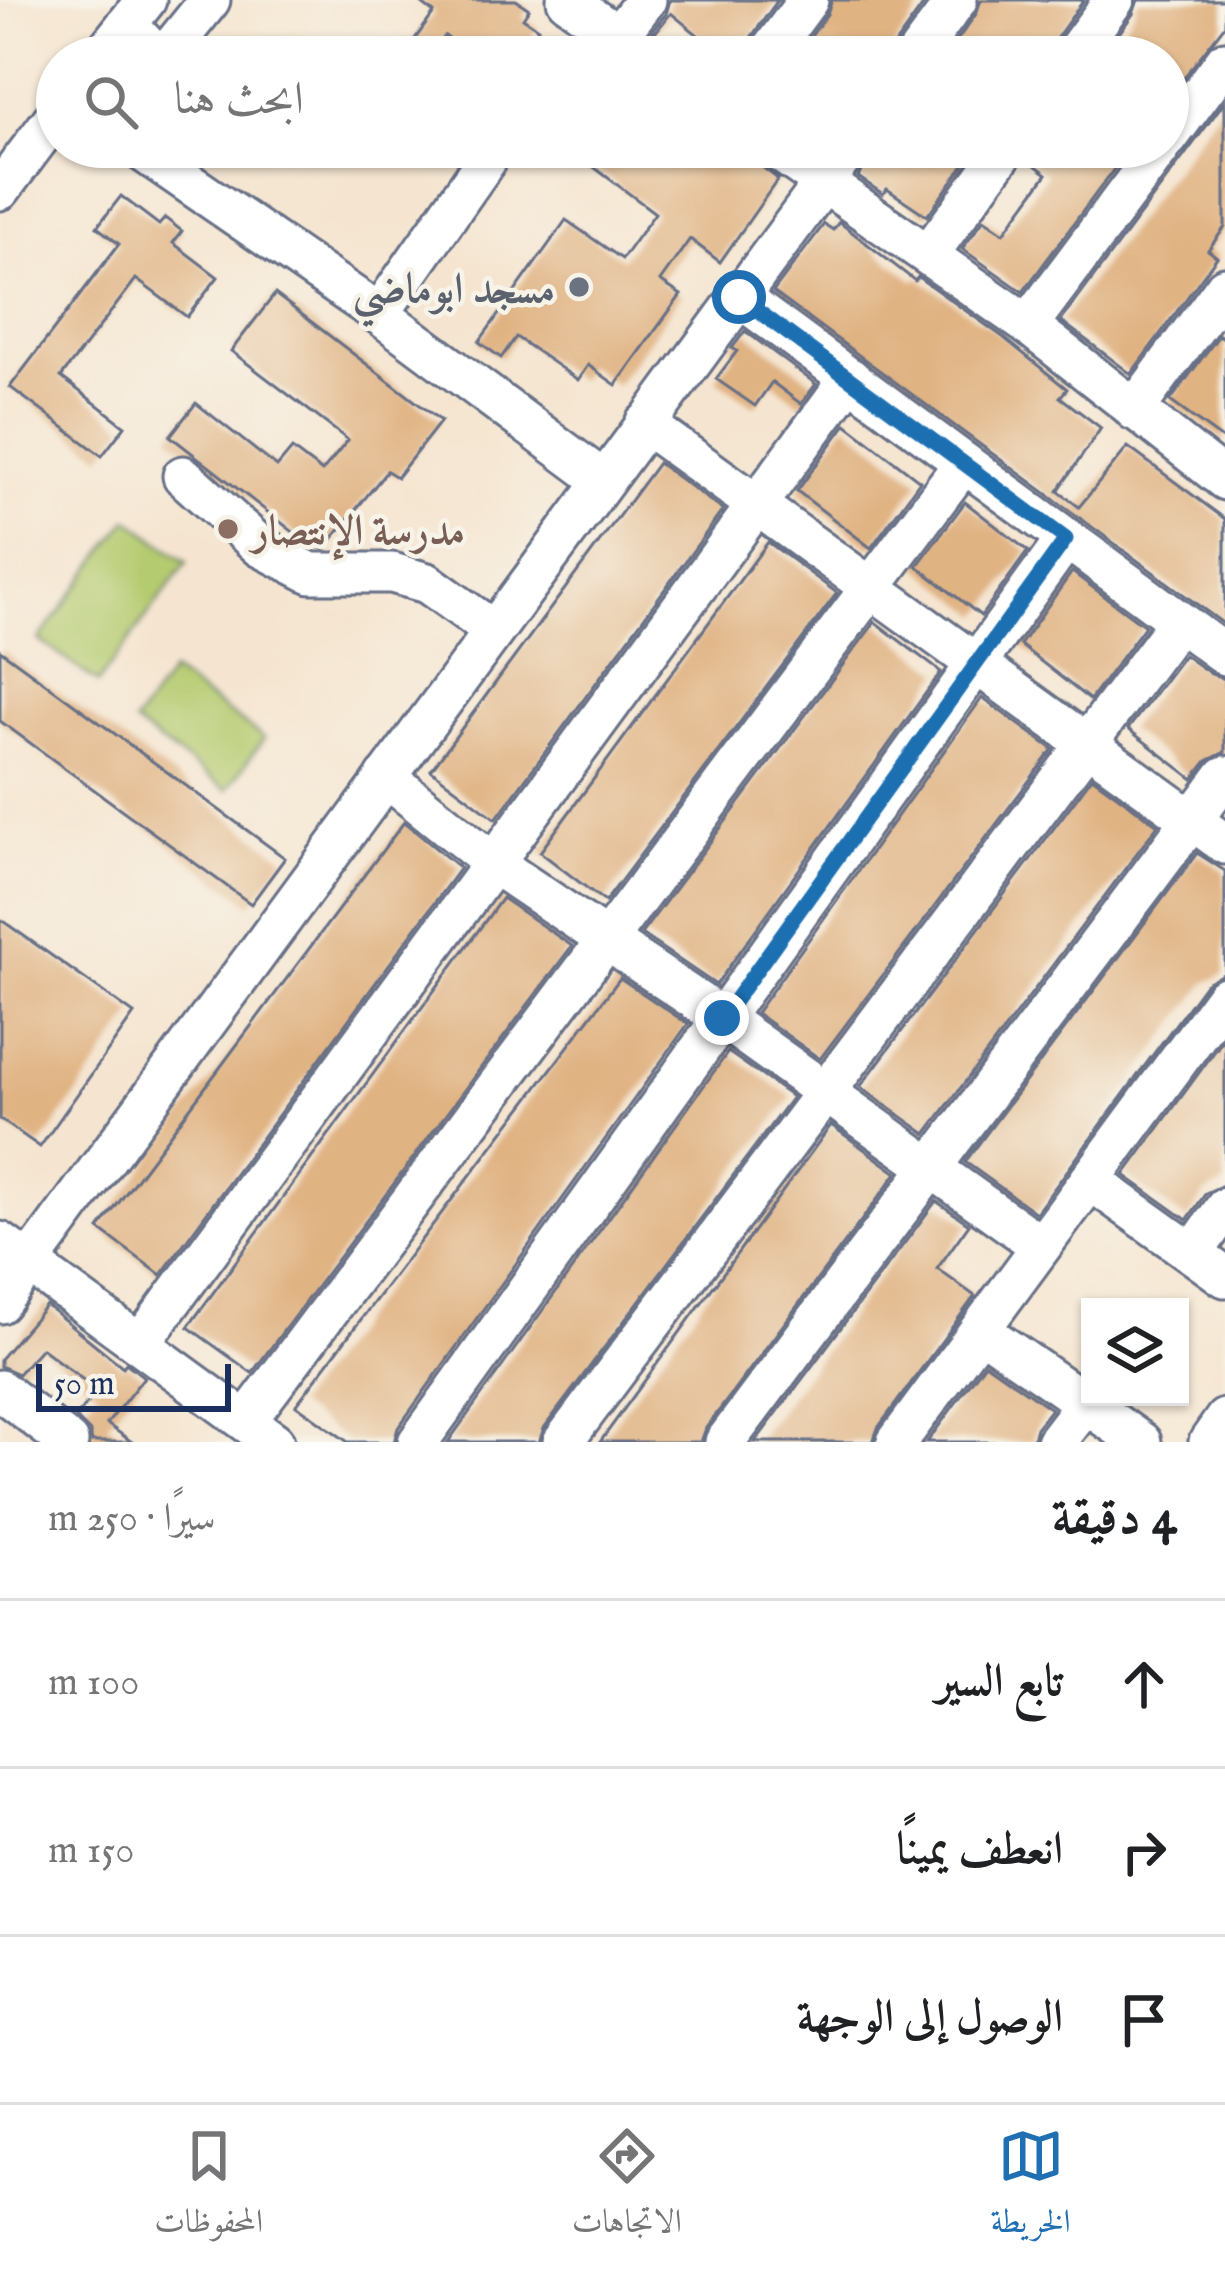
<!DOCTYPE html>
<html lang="ar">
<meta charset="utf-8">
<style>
:root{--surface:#fff;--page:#f6f6f6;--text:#202124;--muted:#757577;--line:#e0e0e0;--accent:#1f6fb2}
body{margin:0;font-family:"IM FELL English",Amiri,serif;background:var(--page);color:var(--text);direction:rtl}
.controls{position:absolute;right:36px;bottom:36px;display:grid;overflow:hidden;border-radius:0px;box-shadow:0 3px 9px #0004}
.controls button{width:108px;height:108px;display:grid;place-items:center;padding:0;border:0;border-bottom:3px solid var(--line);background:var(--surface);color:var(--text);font:60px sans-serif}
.scale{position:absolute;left:36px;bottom:30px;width:195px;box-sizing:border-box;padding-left:12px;border:6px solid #1b2f5e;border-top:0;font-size:33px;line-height:42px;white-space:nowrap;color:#1b2f5e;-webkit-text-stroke:9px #f7f3e8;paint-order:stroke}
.stop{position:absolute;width:36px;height:36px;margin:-27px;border:9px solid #1f6fb2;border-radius:50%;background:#fff}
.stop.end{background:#1f6fb2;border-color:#fff;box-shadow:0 3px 12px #0008}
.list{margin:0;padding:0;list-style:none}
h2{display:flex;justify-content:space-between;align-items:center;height:156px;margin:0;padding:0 48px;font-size:51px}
h2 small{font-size:39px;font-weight:400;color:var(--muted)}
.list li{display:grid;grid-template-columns:78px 1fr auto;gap:36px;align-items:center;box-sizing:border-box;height:168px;padding:0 48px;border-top:3px solid var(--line)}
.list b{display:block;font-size:45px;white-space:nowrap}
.list em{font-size:39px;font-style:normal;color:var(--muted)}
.icon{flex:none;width:66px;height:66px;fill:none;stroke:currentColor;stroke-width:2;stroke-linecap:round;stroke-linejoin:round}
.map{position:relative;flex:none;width:1225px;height:1442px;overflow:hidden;direction:ltr}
.search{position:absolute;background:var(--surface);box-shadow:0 3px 9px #0004;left:36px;right:36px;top:36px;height:132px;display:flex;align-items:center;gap:30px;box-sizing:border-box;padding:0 42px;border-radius:66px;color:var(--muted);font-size:45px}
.sheet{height:660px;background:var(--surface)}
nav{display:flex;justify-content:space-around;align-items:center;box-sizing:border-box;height:168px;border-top:3px solid var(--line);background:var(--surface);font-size:33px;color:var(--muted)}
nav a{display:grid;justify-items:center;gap:6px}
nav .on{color:var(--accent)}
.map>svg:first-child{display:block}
.green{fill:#b5cb6f;stroke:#687d66;stroke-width:3}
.building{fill:#e0b383}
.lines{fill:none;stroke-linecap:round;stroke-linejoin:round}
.minor-casing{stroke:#676f86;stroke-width:45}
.minor{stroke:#fff;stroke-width:39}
.route{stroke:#1f6fb2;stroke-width:15}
.worship-dot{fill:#6b7280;stroke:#f7f3e8;stroke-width:4.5}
.education-dot{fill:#8d6e63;stroke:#f7f3e8;stroke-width:4.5}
.labels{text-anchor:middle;stroke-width:9;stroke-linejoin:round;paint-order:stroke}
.worship-label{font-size:42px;font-weight:bold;fill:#5b616d;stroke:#f7f3e8;text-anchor:end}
.education-label{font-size:42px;font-weight:bold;fill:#785e54;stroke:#f7f3e8;text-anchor:start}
</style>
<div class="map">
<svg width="1225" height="1442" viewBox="0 0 1225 1442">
<rect width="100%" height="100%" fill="#f7f3e8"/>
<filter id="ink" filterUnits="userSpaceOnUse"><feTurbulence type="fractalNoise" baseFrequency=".00833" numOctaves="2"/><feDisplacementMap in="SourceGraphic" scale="24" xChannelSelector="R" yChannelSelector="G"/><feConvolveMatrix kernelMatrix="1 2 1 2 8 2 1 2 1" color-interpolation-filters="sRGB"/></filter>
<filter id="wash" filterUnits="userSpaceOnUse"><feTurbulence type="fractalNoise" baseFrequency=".004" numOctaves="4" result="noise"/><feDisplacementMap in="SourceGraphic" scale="48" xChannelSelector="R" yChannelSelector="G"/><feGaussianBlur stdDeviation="2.7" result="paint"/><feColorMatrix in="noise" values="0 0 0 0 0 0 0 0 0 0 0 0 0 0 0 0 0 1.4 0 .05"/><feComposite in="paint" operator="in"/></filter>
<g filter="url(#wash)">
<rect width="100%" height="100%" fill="#f5e5d0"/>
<g class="green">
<polygon points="128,519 187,562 98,683 39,640"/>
<polygon points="171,672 264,738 227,790 134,724"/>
</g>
<g id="blocks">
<g class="building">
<polygon points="417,0 516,0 529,9 523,18 538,28 515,57 471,57 445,36 430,56 412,43 434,13"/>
<polygon points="670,0 778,0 747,43 742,57 725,57 671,13 655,33 652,31 666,14"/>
<polygon points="832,0 927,0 896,43 891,57 804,57 799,53 827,14"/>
<polygon points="981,0 1084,0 1053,43 1048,57 945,57 976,14"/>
<polygon points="1138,0 1225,0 1225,25 1168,98 1168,57 1102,57 1133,14"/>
<polygon points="1225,101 1225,227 1208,250 1217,257 1131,374 1061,321"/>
<polygon points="567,147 749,147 748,156 778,179 720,262 690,239 660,281 681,295 616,385 588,365 578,380 516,337 501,358 479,342 566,220 622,259 655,213"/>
<polygon points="874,147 977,147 927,216 887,189 883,194 858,177"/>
<polygon points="1031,147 1129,149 1023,292 962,249 984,219 1004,233 1047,174 1027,159"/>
<polygon points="121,196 159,225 165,218 182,231 173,243 218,277 187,317 136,279 61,377 125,426 102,456 10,387 119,244 97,227"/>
<polygon points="839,222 915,281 918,277 1003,337 1067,389 1060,397 1101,428 1058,491 1079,507 1128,447 1225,519 1225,625 773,292 824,224 833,230"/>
<polygon points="275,294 441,421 397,477 387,471 324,549 310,545 170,436 196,403 277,467 292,449 322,472 348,440 231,351"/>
<polygon points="745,331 816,384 801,404 772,382 755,406 716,379 737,351 732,348"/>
<polygon points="1219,335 1225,339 1225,441 1170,401"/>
<polygon points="846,424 920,481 871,548 797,491"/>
<polygon points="658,463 723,510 496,819 431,770"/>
<polygon points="965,502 1028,551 981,616 917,566"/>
<polygon points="768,542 837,593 605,902 540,852"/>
<polygon points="1072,572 1145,626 1090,700 1020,645"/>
<polygon points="875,622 941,672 716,985 641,934"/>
<polygon points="0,650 285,858 251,904 0,721"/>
<polygon points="1184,655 1211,674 1225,679 1225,752 1207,761 1193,779 1128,729"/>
<polygon points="982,698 1053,749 820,1059 756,1013"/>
<polygon points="1092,777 1158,825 926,1134 860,1087"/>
<polygon points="404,822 460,868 161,1275 99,1229"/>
<polygon points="1197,853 1225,871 1225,973 1206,983 1036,1213 965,1162"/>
<polygon points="502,898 572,946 252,1373 188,1327"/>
<polygon points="0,919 134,1014 40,1147 0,1119"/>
<polygon points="620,978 688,1024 398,1428 394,1442 348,1442 296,1405"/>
<polygon points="1225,1037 1225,1184 1206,1193 1187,1220 1124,1175"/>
<polygon points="728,1052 792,1097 544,1428 539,1442 448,1442"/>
<polygon points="831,1125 897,1173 706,1428 701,1442 600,1442"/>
<polygon points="936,1201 969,1224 937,1269 975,1296 878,1428 873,1442 755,1442"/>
<polygon points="46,1305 123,1367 126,1363 144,1377 107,1424 132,1442 92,1442 90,1432 75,1417 98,1391 41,1348 18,1374 0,1366 0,1359"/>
<polygon points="985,1363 1051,1409 1036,1428 1032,1442 927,1442"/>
</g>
</g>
</g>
<g filter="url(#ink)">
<use href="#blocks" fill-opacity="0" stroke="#676f86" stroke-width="3"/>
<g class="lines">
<g class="minor-casing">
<g id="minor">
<polyline points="567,0 647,57"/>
<polyline points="127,24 151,50 168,52 210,0"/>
<polyline points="618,36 646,0"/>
<polyline points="101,57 146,0"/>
<polyline points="766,57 808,0"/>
<polyline points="915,57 957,0"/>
<polyline points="1072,57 1114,0"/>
<polyline points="1168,138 1225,61"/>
<polyline points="136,147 379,314 604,481"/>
<polyline points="773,147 1028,325 1225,480"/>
<polyline points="0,190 57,114"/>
<polyline points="928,255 1007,147"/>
<polyline points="739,297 1225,655"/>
<polyline points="379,314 485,162"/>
<polyline points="1028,325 1161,147"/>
<polyline points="1134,410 1225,287"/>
<polyline points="645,424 1225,844"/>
<polyline points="183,476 261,547 311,573 392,573 427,583 494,631"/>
<polyline points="386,777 493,863 722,1018 1041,1246"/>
<polyline points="1090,1180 1225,1277"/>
<polyline points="0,1242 274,1442"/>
<polyline points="1193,1253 1225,1208"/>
<polyline points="0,1303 850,147"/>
<polyline points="980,1330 1141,1442"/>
<polyline points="140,1344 850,378"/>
<polyline points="0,1390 68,1442"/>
<polyline points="246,1421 964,463"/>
<polyline points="418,1442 1066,539"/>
<polyline points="563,1442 1179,621"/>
<polyline points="725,1442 1225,776"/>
<polyline points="897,1442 1225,997"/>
<polyline points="1056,1442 1086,1403"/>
<polyline points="1209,1442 1225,1419"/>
</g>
</g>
<use href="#minor" class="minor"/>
</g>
</g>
<g class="lines" filter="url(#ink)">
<polyline class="route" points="722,1018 1066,539 739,297"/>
</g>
<circle class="worship-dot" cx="579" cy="287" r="12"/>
<circle class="education-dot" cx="228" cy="529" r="12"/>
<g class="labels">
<g class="worship-label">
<text x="555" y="302">مسجد ابوماضي</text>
</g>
<g class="education-label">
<text x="252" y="544">مدرسة الإنتصار</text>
</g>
</g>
</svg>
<div class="controls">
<button><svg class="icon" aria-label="layers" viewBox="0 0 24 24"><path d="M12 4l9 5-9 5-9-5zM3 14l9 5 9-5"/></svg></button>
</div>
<div class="scale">50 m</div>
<div class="stop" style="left:739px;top:297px"></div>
<div class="stop end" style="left:722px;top:1018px"></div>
<div class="search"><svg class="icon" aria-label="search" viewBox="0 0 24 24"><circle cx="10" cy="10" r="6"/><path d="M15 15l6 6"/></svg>ابحث هنا</div>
</div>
<section class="sheet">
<h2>4 دقيقة<small>سيرًا · 250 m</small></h2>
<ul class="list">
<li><svg class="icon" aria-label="ahead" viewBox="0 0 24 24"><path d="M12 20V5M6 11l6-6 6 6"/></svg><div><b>تابع السير</b></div><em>100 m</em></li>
<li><svg class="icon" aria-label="right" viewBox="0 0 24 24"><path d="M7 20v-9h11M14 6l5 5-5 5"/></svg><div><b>انعطف يمينًا</b></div><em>150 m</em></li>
<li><svg class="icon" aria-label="arrive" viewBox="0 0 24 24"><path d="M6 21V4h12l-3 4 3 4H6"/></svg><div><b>الوصول إلى الوجهة</b></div></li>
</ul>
</section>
<nav>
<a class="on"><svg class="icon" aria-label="map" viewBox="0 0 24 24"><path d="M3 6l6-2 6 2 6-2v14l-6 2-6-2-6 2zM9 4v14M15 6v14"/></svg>الخريطة</a>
<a><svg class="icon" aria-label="directions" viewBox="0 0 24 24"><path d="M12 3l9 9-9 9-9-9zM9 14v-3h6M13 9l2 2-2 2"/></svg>الاتجاهات</a>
<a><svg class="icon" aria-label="saved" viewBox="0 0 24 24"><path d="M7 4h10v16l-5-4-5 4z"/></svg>المحفوظات</a>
</nav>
